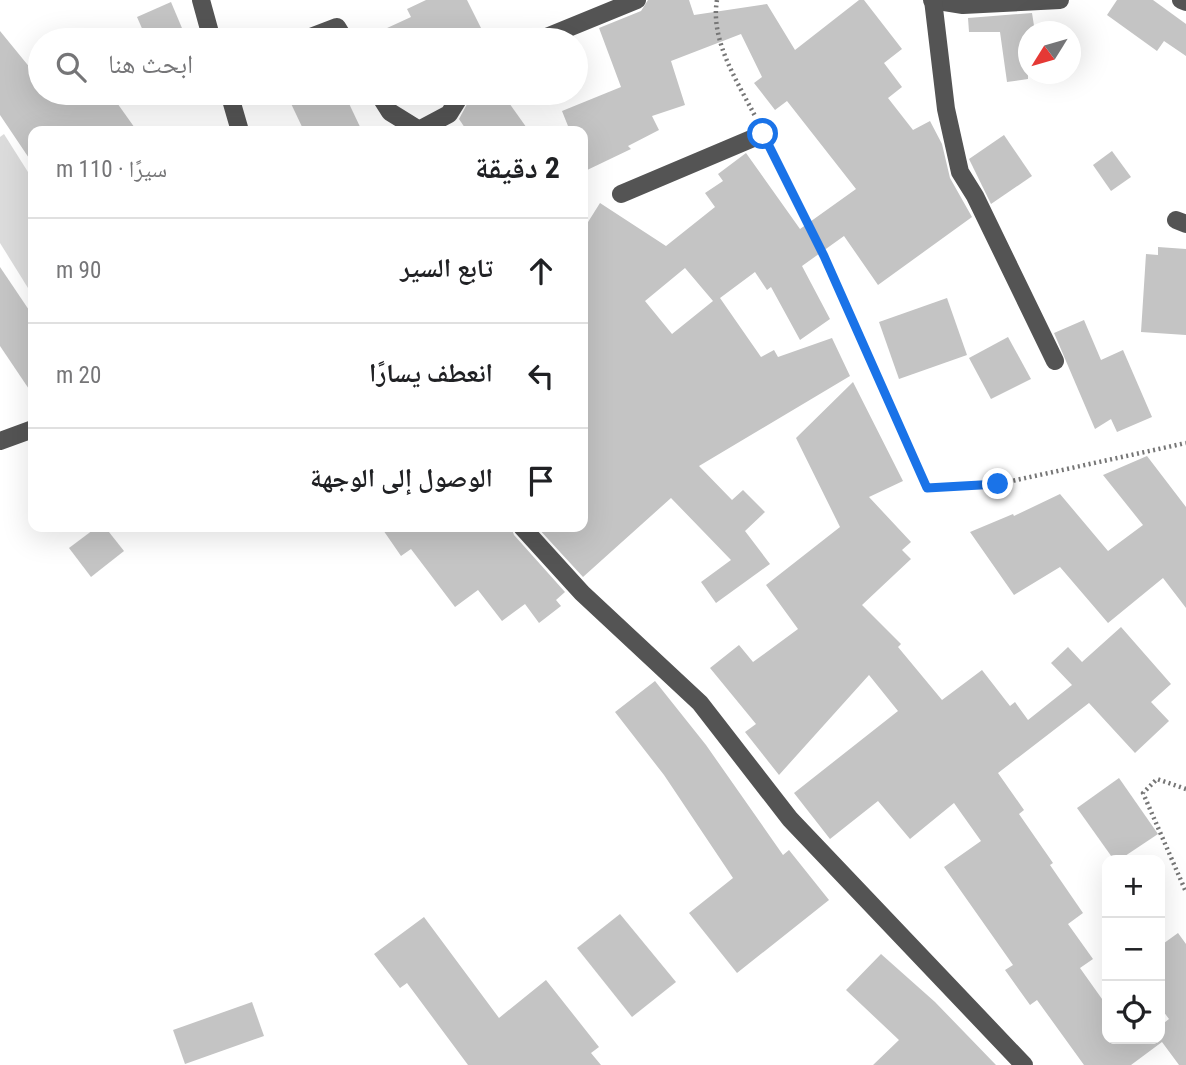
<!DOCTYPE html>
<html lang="ar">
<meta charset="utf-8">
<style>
:root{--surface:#fff;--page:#f6f6f6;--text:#202124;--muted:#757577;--line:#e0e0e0}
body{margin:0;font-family:"Roboto Condensed","Noto Naskh Arabic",sans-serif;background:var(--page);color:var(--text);direction:rtl}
.controls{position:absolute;right:21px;bottom:21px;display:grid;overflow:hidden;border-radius:14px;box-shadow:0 7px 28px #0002}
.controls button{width:63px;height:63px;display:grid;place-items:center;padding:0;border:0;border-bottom:2px solid var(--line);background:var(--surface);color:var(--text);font:35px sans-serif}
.compass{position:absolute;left:1018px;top:21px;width:63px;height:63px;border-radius:50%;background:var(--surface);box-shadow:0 7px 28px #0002;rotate:233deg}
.stop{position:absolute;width:21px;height:21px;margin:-16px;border:5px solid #1a73e8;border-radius:50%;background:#fff}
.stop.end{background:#1a73e8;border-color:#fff;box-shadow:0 2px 7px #0008}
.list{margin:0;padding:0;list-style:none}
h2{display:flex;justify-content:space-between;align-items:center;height:91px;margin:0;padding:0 28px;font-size:30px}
h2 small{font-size:23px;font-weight:400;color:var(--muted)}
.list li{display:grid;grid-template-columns:46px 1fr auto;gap:21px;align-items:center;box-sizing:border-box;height:105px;padding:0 28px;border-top:2px solid var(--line)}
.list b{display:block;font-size:26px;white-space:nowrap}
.list em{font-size:23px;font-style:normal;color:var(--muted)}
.icon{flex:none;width:38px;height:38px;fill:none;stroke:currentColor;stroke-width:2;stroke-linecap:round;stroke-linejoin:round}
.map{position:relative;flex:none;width:1186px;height:1065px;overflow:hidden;direction:ltr}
.search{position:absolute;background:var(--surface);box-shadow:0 7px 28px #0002;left:28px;top:28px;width:560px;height:77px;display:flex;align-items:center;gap:18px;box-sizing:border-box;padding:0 24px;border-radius:38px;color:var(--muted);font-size:26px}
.panel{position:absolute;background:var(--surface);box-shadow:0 7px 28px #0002;left:28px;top:126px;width:560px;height:406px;border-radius:14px;direction:rtl}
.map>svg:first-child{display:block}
.green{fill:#dbdbdb}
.building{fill:#c4c4c4;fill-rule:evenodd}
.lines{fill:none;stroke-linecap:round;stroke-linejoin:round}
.path{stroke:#767676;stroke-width:4.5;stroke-dasharray:2 3.5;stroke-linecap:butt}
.minor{stroke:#545454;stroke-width:18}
.route{stroke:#1a73e8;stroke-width:9}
</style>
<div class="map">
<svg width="1186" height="1065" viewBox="0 0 1186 1065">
<rect width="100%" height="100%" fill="#fff"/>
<polygon class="green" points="4,134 33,180 33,296 0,243 0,137"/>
<g class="building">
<polygon points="426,0 467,0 487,40 361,40 411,17 407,9"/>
<path d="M 648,0 L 689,0 L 694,15 L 767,4 L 795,50 L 859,0 L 864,0 L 902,49 L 884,63 L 902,87 L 888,98 L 913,130 L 930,121 L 942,144 L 950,178 L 972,217 L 878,285 L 844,236 L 802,266 L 830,319 L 800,340 L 771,287 L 767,290 L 755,272 L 720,298 L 761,357 L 774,350 L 778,357 L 832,338 L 850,376 L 699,466 L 732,500 L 743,490 L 765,512 L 745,531 L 770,564 L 716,603 L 701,582 L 731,560 L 671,498 L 583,577 L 537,527 L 583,527 L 583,230 L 600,203 L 666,246 L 715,207 L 705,193 L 723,181 L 718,174 L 746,153 L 800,229 L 856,189 L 787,101 L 775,110 L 754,83 L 762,77 L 741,34 L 671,61 L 685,105 L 652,116 L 659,130 L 628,146 L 631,149 L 583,172 L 583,131 L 570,131 L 562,111 L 621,87 L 599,28 L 641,11 ZM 685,268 L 713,301 L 672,334 L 645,301 Z"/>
<polygon points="1117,0 1153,0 1186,24 1186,56 1164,41 1157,51 1107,15"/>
<polygon points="171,2 187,40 147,40 137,17"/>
<polygon points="1032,13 1035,32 1028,32 1028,79 1007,82 1000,32 969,32 968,18"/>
<polygon points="0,31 40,80 40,93 110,93 137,131 33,131 33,164 0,115"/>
<polygon points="286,93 344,93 362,131 304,131"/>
<polygon points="473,93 502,93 529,131 467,131 459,119"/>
<polygon points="1004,135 1032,176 991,204 969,159"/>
<polygon points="1112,151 1131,177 1111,191 1093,165"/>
<polygon points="1158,247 1186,249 1186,335 1141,332 1146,254 1158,255"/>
<polygon points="0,267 33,316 33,395 0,346"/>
<polygon points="947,298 967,355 899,379 879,322"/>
<polygon points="1084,320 1101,360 1123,350 1152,417 1117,432 1111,419 1095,429 1054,333"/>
<polygon points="1008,337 1031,379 991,399 969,358"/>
<polygon points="853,382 903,481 869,497 911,542 902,550 911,559 862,605 901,644 898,647 942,700 982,670 1010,706 1015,702 1028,720 1072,685 1051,663 1068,647 1082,662 1121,627 1171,684 1151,702 1169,721 1135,753 1089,703 998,773 1024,810 1019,814 1053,863 1050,865 1083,913 1068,924 1093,959 1080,968 1107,1006 1107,1039 1160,1039 1160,1026 1169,1019 1160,1007 1160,946 1178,933 1186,944 1186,1065 1179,1065 1162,1042 1131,1065 1084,1065 1037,1000 1030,1005 1005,970 1013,965 944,867 981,841 954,803 910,839 878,801 830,839 794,793 898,711 869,675 779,775 745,732 756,724 710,668 739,645 753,662 798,629 766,585 840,527 796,438"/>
<polygon points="1147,456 1186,507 1186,608 1163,578 1108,623 1060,567 1014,595 970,532 1013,514 1014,516 1060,494 1108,551 1143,525 1103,475"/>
<polygon points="97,527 105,527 124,551 91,577 69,548"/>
<polygon points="381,527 511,527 514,535 565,592 556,600 561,606 539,623 525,604 502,621 478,590 455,607 411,549 401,556"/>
<polygon points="655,681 706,745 783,855 789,850 829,900 737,973 689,913 733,878 664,775 615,712"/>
<polygon points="1119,778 1158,834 1119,860 1114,860 1077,808"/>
<polygon points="620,914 676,982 632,1017 577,948"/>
<polygon points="424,917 499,1018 546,980 599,1047 591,1053 601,1065 468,1065 407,983 400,988 374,954"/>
<polygon points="881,954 935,1002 996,1065 873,1065 899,1040 846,990"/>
<polygon points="252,1002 264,1036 185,1064 173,1030"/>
</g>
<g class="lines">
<g class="path">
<path d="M 717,0 C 710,40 737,81 755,116"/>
<polyline points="773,152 824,256 927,488 998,484 1186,443"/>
<polyline points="1186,789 1157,779 1143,793 1186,892"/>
</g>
<g class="minor">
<polyline points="201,0 212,40"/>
<polyline points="932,0 963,5 1060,0"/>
<polyline points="933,0 946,109 960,172 975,196 1055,361"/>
<polyline points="1181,0 1186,2"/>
<polyline points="303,40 337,27 345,40"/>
<polyline points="539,40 637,0"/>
<polyline points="229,93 240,131"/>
<polyline points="378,93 390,112 419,130 449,114 462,93"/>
<polyline points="621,194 763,134"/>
<polyline points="1176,220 1186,224"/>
<polyline points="0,441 33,429"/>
<polyline points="522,527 582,593 700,703 790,819 1024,1065"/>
</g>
</g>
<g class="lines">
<polyline class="route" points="763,134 824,256 927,488 998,484"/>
</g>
</svg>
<div class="controls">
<button>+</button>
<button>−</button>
<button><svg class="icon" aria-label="locate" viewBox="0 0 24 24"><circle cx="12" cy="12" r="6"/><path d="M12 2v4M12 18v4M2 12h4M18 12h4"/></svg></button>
</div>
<svg class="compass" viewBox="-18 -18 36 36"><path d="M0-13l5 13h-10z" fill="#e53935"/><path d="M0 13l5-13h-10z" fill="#757577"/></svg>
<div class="stop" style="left:763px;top:134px"></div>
<div class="stop end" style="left:998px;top:484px"></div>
<div class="search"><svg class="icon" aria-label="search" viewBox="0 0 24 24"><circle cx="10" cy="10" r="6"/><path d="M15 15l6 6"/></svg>ابحث هنا</div>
<section class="panel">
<h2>2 دقيقة<small>سيرًا · 110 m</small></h2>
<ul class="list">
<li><svg class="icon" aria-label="ahead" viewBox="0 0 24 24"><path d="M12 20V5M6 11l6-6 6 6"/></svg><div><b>تابع السير</b></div><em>90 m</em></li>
<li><svg class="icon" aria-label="left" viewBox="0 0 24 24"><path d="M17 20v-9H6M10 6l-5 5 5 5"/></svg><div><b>انعطف يسارًا</b></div><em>20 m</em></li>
<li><svg class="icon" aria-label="arrive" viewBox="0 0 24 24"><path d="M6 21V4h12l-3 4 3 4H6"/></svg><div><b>الوصول إلى الوجهة</b></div></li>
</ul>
</section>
</div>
